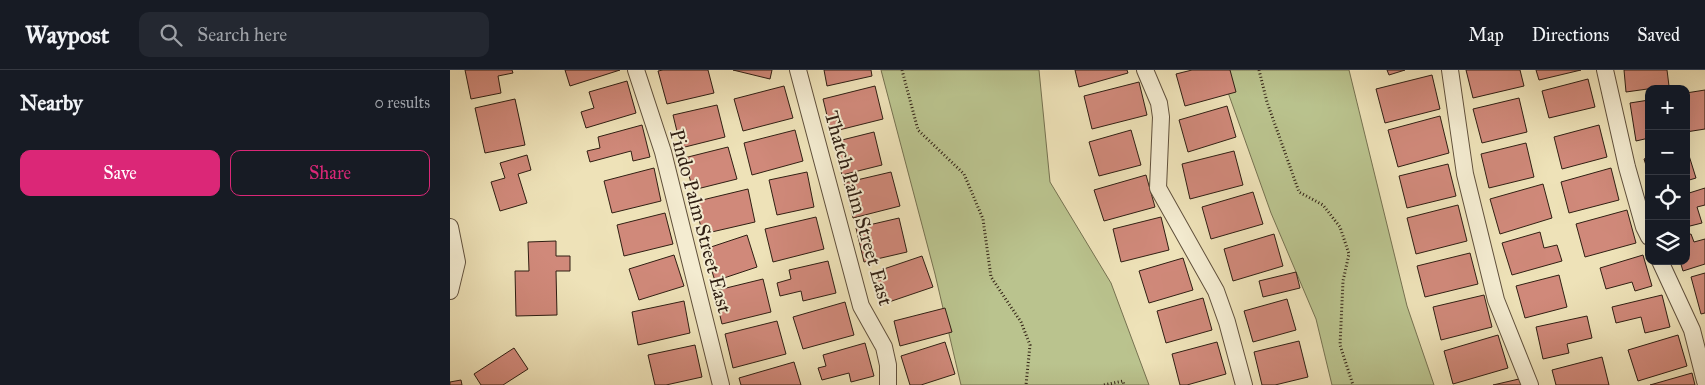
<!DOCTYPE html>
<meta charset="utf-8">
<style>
:root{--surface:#171b24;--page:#242831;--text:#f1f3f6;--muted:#9ea1a6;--line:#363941;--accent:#db2777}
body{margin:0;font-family:"IM FELL Great Primer",serif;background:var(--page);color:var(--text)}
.controls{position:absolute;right:15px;top:15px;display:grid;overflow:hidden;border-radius:10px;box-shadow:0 5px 20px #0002}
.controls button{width:45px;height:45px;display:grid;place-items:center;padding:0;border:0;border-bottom:1px solid var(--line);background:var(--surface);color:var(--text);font:25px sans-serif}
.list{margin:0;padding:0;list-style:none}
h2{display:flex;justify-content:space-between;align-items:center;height:65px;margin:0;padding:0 20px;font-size:21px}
h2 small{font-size:16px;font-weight:400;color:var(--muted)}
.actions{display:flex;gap:10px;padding:15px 20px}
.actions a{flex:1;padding:11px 0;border:1px solid var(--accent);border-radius:10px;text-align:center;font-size:18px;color:var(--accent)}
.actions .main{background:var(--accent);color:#fff}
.icon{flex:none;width:28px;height:28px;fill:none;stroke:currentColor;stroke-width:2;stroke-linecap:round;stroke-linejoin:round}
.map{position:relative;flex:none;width:1255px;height:315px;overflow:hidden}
header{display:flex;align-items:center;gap:30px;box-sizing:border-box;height:70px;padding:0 25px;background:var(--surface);border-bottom:1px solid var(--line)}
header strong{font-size:24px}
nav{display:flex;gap:28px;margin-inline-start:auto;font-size:18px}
.search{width:350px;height:45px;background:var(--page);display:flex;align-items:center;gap:12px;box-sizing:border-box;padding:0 18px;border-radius:10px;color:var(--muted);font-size:19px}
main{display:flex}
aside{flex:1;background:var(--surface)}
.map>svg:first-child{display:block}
.green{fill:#bac38e;stroke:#757150}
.building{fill:#d0897a;stroke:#301f13}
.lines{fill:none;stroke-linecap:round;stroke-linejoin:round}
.street-casing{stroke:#60503c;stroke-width:18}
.path{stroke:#301f13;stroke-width:3;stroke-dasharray:1 2.5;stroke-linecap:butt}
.street{stroke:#f4ecd1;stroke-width:16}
.labels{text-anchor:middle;stroke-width:4;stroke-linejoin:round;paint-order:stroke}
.street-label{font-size:20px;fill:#301f13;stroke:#f4ecd1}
</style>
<header>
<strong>Waypost</strong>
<div class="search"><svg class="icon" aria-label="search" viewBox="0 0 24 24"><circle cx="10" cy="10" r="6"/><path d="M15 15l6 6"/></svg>Search here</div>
<nav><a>Map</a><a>Directions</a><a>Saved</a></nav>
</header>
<main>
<aside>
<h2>Nearby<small>0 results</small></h2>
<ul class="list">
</ul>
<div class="actions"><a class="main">Save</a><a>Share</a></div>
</aside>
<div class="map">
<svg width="1255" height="315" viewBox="0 0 1255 315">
<rect width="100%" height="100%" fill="#eee2b8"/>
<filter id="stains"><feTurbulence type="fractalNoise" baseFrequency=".004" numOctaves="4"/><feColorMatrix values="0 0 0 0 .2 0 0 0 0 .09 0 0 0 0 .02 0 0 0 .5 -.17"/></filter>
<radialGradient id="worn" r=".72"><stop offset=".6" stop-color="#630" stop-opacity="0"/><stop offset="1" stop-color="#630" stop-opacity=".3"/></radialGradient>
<g class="green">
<polygon points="431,0 589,0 600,112 661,213 699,315 511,315 485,204"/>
<polygon points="770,0 899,0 957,236 984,315 882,315 866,249 821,143"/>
</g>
<g class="building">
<polygon points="15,0 62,0 63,3 48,6 51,23 21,29"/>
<polygon points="115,0 170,0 120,16"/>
<polygon points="213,0 258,0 264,23 217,34 208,1"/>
<polygon points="283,0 322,0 320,9"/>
<polygon points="374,0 421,0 422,6 377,16"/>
<polygon points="625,0 677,0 678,3 629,17"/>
<polygon points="742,0 780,0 786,22 735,36 726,4"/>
<polygon points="937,0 955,0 939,5"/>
<polygon points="1016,0 1070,0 1074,16 1023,28"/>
<polygon points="1086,0 1131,0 1089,10"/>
<polygon points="1174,0 1217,0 1219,16 1176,22"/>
<polygon points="982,5 990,39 935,53 926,19"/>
<polygon points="1138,9 1145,37 1099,48 1092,21"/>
<polygon points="177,11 186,43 136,58 131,42 144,38 139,22"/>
<polygon points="689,12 697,45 642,59 634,26"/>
<polygon points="334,16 343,48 293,61 284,29"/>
<polygon points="425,16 433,49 381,62 373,29"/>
<polygon points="1255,20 1255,59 1236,62 1236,23"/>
<polygon points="1069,28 1077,62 1032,73 1023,39"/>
<polygon points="65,29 75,75 35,83 25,38"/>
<polygon points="1199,30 1199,68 1186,71 1180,33"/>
<polygon points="267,35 275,67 231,78 223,45"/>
<polygon points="777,36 786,67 738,82 729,50"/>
<polygon points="990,46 999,83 948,97 938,60"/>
<polygon points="192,55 200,87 183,91 181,81 140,92 137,81 150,78 148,67"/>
<polygon points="1149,55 1157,87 1112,99 1104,67"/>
<polygon points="345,60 353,91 302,105 294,73"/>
<polygon points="681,60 691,95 649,106 639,72"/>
<polygon points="424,62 432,95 392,105 384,72"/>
<polygon points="1076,73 1084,107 1039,118 1031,84"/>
<polygon points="1236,76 1246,108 1236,111"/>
<polygon points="278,77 287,109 243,120 234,88"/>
<polygon points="784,81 793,115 740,129 732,94"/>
<polygon points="77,85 81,100 68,104 77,133 50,141 41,112 55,108 50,93"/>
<polygon points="1199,87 1199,105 1194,89"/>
<polygon points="998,94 1006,126 957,138 949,106"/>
<polygon points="204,98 211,131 162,143 154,111"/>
<polygon points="1161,98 1169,130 1119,143 1111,112"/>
<polygon points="357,102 364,137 327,145 319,110"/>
<polygon points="441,102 450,136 403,148 394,113"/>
<polygon points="696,105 705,137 654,151 644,120"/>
<polygon points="1093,114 1102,148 1050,164 1040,129"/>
<polygon points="1255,118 1255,135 1247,137 1252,153 1236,157 1236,124"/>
<polygon points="298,119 305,152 253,164 244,132"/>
<polygon points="803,122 813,154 761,169 752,137"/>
<polygon points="1008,135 1017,171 966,184 957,148"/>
<polygon points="1177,140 1186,173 1135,187 1126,154"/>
<polygon points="215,143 223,174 174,186 167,155"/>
<polygon points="366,147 374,179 323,192 315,159"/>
<polygon points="711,147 719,180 671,192 663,159"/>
<polygon points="449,148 457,182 414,192 406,158"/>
<polygon points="1090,162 1094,178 1107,175 1112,191 1062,205 1052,173"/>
<polygon points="824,164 833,196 783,211 774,179"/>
<polygon points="1241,164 1244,172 1255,169 1255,194 1233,201 1230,191 1236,191 1236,165"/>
<polygon points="297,165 307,197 265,211 255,179"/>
<polygon points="106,171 106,186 120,186 120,201 106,201 107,245 66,246 65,201 79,201 78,172"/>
<polygon points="1020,183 1028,214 975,227 967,196"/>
<polygon points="224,185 234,216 189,230 179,199"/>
<polygon points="1193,185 1202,216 1185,221 1182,212 1156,219 1150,198"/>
<polygon points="472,186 483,217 433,234 422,203"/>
<polygon points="733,188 743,220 699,233 689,201"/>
<polygon points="378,191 386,223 353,231 351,221 330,226 327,213 341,209 339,200"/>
<polygon points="846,202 850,218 813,227 809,211"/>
<polygon points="1255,203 1255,243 1251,244 1241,207"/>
<polygon points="1109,205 1117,237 1075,248 1066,216"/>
<polygon points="313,209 321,242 272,254 264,221"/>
<polygon points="1034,225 1042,257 991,270 983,237"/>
<polygon points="1212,225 1220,257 1195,263 1191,247 1166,253 1162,237"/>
<polygon points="753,228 762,260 716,273 707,241"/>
<polygon points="837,229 846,260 803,272 794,241"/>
<polygon points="234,231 240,263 188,275 182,242"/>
<polygon points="395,232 404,265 353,279 343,247"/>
<polygon points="495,238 502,262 450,276 444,251"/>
<polygon points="1137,246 1142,268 1117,274 1119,283 1093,289 1086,257"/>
<polygon points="327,251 336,284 283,298 275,264"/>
<polygon points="1048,265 1058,298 1003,314 994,281"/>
<polygon points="1228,265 1237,296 1188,311 1178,280"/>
<polygon points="849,271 858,307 825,315 812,315 804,282"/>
<polygon points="495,272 505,304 471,315 460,315 451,286"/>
<polygon points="767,272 776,304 737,315 730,315 722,284"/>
<polygon points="415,273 424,306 401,312 399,303 372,310 368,298 376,296 373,285"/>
<polygon points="245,275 252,307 216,315 205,315 198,285"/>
<polygon points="64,278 78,299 53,315 31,315 24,304"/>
<polygon points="1152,287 1159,315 1106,315 1102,300"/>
<polygon points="344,292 351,315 291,315 289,308"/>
<polygon points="1242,303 1245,315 1200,315"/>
<polygon points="1069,309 1071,315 1043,315"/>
<polygon points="11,310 12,315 0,315 0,312"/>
</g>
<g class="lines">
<g class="street-casing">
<g id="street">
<polyline points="186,0 213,82 271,315"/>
<polyline points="348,0 411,236 434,277 438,295 438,315"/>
<polyline points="695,0 709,33 711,47 708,118 766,221 777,252 794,315"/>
<polyline points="1000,0 1015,104 1046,230 1080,315"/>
<polyline points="1155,0 1177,97 1194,157 1199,167"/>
<polyline points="0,157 7,192 0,221"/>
<polyline points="1210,191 1242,260 1255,311"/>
</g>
</g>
<g class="path">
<polyline points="452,0 468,60 514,104 533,149 541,207 571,252 580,275 576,315"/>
<polyline points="809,0 817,32 849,122 873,135 890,157 899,184 893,211 890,275 903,315"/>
<polyline points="654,315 673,311 674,315"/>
</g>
<use href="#street" class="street"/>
</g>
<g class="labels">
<g class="street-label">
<text transform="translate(409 138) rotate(74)" y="7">Thatch Palm Street East</text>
<text transform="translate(251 151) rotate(75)" y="7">Pindo Palm Street East</text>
</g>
</g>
<rect width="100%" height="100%" filter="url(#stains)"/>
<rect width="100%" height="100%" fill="url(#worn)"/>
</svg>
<div class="controls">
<button>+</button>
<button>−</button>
<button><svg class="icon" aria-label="locate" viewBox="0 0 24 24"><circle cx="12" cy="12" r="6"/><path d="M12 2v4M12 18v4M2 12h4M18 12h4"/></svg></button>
<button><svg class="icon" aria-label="layers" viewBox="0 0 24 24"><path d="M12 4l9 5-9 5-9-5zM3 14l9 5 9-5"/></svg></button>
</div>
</div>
</main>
